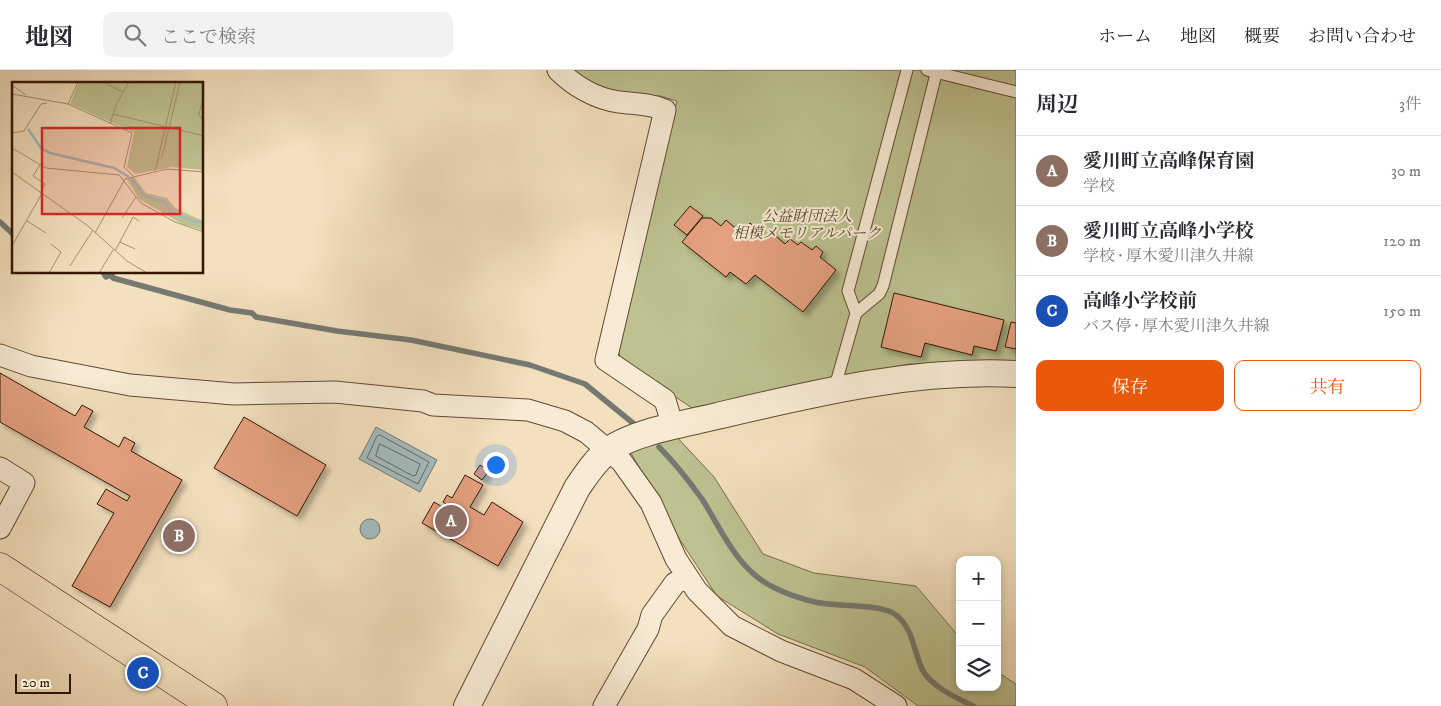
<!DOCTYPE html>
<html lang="ja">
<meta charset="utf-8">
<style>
:root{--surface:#fff;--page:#f2f2f3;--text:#2b2b33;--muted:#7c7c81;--line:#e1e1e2;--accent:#ea580c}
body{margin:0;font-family:"IM FELL DW Pica","Noto Serif JP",serif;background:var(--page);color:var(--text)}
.controls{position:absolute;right:15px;bottom:15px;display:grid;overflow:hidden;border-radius:10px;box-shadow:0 2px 8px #0003}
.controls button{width:45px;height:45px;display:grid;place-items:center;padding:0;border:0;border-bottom:1px solid var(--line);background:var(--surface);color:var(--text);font:25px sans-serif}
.scale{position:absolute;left:15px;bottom:12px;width:56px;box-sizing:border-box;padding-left:5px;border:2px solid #321701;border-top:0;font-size:14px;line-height:18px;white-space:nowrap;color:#321701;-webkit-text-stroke:4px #f7ebd5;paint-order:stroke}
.you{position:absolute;left:495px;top:394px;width:18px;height:18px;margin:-12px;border:4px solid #fff;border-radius:50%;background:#1a73e8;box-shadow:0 0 0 8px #1a73e833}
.badge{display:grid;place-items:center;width:32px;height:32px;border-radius:50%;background:var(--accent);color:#fff;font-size:16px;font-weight:700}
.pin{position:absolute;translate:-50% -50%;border:2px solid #fff;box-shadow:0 1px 5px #0006}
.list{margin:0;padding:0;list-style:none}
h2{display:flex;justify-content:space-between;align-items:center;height:65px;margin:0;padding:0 20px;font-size:21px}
h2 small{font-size:16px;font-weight:400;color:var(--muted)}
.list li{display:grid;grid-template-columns:32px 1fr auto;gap:15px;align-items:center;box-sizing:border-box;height:70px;padding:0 20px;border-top:1px solid var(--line)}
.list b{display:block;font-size:19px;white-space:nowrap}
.list p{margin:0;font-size:16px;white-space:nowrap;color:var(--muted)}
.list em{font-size:16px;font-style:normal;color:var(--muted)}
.actions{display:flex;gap:10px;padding:15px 20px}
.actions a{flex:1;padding:11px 0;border:1px solid var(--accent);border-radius:10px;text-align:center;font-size:18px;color:var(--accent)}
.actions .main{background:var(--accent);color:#fff}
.icon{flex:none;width:28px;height:28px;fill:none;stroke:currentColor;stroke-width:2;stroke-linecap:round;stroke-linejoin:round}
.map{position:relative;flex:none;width:1016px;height:636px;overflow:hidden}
header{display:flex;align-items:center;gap:30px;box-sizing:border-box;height:70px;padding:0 25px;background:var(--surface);border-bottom:1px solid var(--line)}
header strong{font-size:24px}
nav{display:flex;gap:28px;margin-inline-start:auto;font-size:18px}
.search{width:350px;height:45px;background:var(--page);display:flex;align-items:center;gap:12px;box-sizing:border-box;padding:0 18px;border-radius:10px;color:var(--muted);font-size:19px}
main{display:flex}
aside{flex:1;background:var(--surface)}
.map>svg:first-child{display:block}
.green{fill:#bdc290;stroke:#786c48}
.water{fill:#a2babd;stroke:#757972}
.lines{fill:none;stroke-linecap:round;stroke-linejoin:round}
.shore{stroke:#6a685f;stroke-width:1}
.stream{stroke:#757972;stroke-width:5.5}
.building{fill:#e5a080;stroke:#321701;filter:url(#shadow)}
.service-casing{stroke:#624930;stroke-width:13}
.minor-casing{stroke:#624930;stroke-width:23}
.tertiary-casing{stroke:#624930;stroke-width:28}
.primary-casing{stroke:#321701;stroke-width:29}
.service{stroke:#f7ebd5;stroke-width:11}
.minor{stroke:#f7ebd5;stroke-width:21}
.tertiary{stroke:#f7ebd5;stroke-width:26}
.primary{stroke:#f3e0be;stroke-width:28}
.labels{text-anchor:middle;stroke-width:4;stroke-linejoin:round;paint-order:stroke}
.park-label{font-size:15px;font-style:italic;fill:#5c4a2c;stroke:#f7ebd5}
.inset-river{fill:none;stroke:#a2babd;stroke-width:2.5}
.inset-road{fill:none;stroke:#a69072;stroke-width:1}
.view{fill:#d62828;fill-opacity:0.15;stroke:#d62828;stroke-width:2.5}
.inset-edge{fill:none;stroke:#321701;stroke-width:2.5}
</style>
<header>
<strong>地図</strong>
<div class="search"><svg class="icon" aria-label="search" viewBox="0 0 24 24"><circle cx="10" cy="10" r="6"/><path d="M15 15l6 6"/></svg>ここで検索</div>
<nav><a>ホーム</a><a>地図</a><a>概要</a><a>お問い合わせ</a></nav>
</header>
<main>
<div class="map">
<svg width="1016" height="636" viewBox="0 0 1016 636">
<defs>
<filter id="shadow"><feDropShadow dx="4.5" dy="4.5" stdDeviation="2.5" flood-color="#0004"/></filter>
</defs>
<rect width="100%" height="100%" fill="#f3e0be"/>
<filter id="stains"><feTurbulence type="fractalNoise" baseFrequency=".004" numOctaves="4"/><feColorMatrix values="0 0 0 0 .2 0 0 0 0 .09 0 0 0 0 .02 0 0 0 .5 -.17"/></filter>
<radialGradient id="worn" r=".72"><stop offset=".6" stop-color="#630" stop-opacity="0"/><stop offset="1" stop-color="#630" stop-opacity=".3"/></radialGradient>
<g class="green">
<polygon points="570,0 1016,0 1016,291 908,294 692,338 622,291 617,278 677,31 660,26 608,22"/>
<polygon points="675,365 714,407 763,484 814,503 916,516 960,568 960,617 997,617 997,602 1016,614 1016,636 918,636 865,597 778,564 717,526 680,470 627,376"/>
</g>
<g class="water">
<polygon points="376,357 437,390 420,422 359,389"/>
<circle cx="370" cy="459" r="10"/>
</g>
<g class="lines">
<g class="shore">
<polygon points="380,365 429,392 418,414 367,388 377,366"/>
<polygon points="380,374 420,394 416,405 413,406 376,386"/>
</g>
<g class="stream">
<polyline points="0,152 14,165"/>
<polyline points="103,202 106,207 112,205 113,208 230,240 252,243 256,247 337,261 411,270 530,295 585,314 639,358"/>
<path d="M 659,377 C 675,393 689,411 702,429 C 723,462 738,501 775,518 C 787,524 802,529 815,532 C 834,537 882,533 896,545 C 913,558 914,582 922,599 C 930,616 957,628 973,636"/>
</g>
</g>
<g class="building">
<polygon points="690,136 703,146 687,165 674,155"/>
<polygon points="702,148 711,148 721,156 726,150 741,163 750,153 767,167 771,162 785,174 790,169 798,175 801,172 812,180 816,176 823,182 820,187 836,200 803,242 755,205 746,214 730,202 726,207 682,172"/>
<polygon points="894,223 1004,250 996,281 974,276 972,285 925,273 921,287 881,277"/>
<polygon points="1011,252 1016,253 1016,279 1005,277"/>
<polygon points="0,303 75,346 82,335 93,341 84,357 119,377 124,367 135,373 131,381 182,410 110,537 72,516 114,443 97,434 106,419 127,431 130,426 0,352"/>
<polygon points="244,347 326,395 297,446 214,398"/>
<polygon points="480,395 489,401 482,410 474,404"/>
<polygon points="465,405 483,415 470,437 484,445 492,432 523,452 498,496 422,453 434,432 444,438 446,434 443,432 447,425 452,428"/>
</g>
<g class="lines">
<g class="service-casing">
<g id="service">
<polyline points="927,0 1016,22"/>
<polyline points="856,243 848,221 907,0"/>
<polyline points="834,320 856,243 879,224 883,216 937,0"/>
</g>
</g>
<g class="minor-casing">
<g id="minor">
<path d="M 558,0 C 574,16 596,29 619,32 C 635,34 649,33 665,40 L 606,290 L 665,330 L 673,357"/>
<polyline points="0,285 31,296 130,315 234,324 335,322 423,331 433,335 528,340 565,351 586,362 622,392 651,433 676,489 697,521 732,556 781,581 854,609 896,636"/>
<polyline points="0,398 24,413 0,458"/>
<polyline points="604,636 648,559 652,545 675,513 688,508"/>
</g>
</g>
<g class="tertiary-casing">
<path id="tertiary" d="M 467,636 L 577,418 C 586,405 596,389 609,380 C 636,361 685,354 717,346 C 815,323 914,299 1016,304"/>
</g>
<g class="primary-casing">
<polyline id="primary" points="0,497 213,636"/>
</g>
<use href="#service" class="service"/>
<use href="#minor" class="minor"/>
<use href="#tertiary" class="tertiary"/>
<use href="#primary" class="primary"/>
</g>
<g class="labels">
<g class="park-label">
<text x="807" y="151">公益財団法人<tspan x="807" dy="17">相模メモリアルパーク</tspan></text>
</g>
</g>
<g transform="translate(12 12)">
<rect width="191" height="191" fill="#f3e0be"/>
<path d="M 67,0 L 191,0 L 191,88 L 160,85 L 124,92 L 115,85 L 122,50 L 58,22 ZM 122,95 L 134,111 L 155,116 L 163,126 L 191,139 L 191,148 L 170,142 L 127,117 L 115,97 Z" fill="#bdc290"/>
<path class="inset-river" d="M 16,47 L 29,66 L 38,71 L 102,86 L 117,95M 120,97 L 132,114 L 152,120 L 159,130 L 183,140 L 192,139"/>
<path class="inset-road" d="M 91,0 L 111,10M 0,3 L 14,13M 0,12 L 56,22 L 120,51 L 112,85 L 121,94M 192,13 L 187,32 L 192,41M 56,22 L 66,0M 101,32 L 192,54M 98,42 L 104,23 L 117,0M 0,51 L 12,49 L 29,22 L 35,21M 0,66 L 34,86 L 107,93 L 129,121 L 163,140 L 192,150M 146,79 L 150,75 L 168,0M 143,89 L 164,0M 0,90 L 76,144 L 115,179 L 135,191M 28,112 L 33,102 L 21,94 L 28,83M 110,136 L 124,115M 15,139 L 34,151M 83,151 L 113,97 L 155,87 L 192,90M 108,160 L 123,167M 0,164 L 29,113M 103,169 L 121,135 L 127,139M 58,184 L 81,148M 37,191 L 49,170 L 39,162M 87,191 L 101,168"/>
<path class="view" d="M 30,46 L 168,46 L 168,132 L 30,132 Z"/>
<rect width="191" height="191" class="inset-edge"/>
</g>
<rect width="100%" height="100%" filter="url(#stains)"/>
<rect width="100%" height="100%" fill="url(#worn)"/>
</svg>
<div class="controls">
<button>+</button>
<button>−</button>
<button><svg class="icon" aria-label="layers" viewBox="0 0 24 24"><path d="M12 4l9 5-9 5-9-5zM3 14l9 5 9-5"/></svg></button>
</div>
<div class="scale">20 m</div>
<div class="you"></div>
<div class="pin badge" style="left:451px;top:451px;background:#8d6e63">A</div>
<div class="pin badge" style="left:179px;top:466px;background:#8d6e63">B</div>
<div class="pin badge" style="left:143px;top:603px;background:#1a4fb4">C</div>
</div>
<aside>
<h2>周辺<small>3件</small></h2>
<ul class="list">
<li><span class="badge" style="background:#8d6e63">A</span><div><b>愛川町立高峰保育園</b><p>学校</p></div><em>30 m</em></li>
<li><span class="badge" style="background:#8d6e63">B</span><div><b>愛川町立高峰小学校</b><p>学校 · 厚木愛川津久井線</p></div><em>120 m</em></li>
<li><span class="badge" style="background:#1a4fb4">C</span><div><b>高峰小学校前</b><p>バス停 · 厚木愛川津久井線</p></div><em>150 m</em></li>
</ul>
<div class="actions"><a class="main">保存</a><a>共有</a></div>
</aside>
</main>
